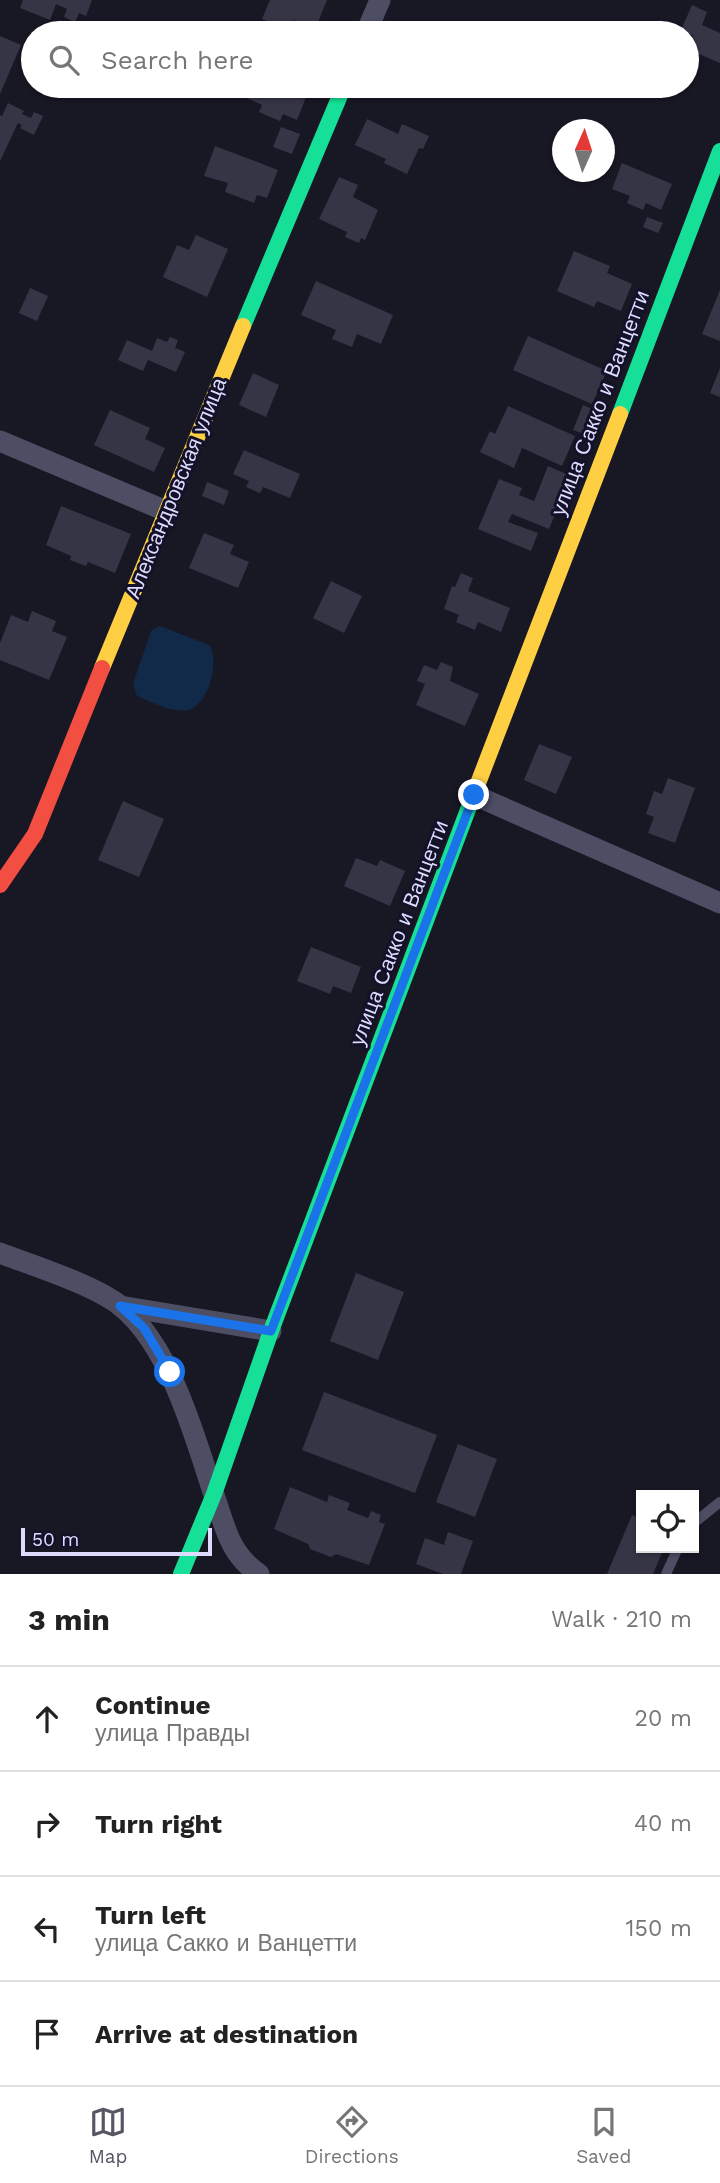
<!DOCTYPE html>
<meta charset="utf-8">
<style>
:root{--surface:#fff;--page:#f6f6f6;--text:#222;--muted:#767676;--line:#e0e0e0;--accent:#575663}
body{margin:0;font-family:"Work Sans",sans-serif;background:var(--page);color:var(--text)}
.controls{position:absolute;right:21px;bottom:21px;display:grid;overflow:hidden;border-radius:0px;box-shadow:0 2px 5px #0004}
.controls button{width:63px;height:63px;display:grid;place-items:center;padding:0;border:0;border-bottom:2px solid var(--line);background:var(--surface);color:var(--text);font:35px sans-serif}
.compass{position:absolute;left:552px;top:119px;width:63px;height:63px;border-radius:50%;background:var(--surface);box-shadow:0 2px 5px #0004;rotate:3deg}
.scale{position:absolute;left:21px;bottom:18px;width:191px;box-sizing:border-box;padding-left:7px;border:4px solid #dddbfe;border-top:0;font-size:19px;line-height:24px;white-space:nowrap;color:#dddbfe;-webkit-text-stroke:5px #141229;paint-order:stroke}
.stop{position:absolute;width:21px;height:21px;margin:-16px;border:5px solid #1a73e8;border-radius:50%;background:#fff}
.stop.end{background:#1a73e8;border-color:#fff;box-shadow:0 2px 7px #0008}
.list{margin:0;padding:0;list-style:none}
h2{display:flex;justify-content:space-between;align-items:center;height:91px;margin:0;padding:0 28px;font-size:30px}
h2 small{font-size:23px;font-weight:400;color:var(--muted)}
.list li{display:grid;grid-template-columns:46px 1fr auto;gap:21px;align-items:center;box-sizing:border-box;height:105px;padding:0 28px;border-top:2px solid var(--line)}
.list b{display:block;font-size:26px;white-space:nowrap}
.list p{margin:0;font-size:23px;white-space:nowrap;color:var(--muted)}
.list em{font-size:23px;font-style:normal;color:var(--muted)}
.icon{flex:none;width:38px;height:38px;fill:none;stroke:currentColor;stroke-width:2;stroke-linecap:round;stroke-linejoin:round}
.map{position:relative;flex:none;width:720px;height:1574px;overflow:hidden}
.search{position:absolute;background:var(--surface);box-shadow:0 2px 5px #0004;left:21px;right:21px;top:21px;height:77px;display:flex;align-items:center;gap:18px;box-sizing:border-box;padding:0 24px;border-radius:38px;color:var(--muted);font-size:26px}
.sheet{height:511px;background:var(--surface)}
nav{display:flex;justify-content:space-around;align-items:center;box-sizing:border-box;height:98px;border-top:2px solid var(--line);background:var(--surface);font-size:19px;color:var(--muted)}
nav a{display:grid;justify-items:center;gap:4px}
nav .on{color:var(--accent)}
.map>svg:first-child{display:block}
.water{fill:#122a4a}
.building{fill:#363546}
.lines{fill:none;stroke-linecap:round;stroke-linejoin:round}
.lane{stroke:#4d4d64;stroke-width:10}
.street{stroke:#4d4d64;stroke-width:21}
.fast{stroke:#16e098;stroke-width:16}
.slow{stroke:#ffcf43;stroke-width:16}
.jam{stroke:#f24e42;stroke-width:16}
.route{stroke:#1a73e8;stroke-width:9}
.labels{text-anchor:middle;stroke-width:6;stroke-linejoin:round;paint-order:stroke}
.street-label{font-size:21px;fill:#dddbfe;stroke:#141229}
</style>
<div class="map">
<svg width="720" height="1574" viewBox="0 0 720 1574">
<rect width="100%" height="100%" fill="#181724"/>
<path class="water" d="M 160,626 L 209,645 C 220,660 209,702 191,709 C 173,715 153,702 137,696 L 133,684 L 151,631 Z"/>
<g class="building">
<polygon points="23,0 92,0 86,16 79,13 75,22 64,17 67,9 56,4 50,20 20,8"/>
<polygon points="270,0 327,0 315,29 294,20 290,30 262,19"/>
<polygon points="692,5 707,12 702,25 720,33 720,63 687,49 693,36 681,30"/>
<polygon points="0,36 21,45 0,94"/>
<polygon points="252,86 294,86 308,92 297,120 283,114 280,121 259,112 262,105 247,98"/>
<polygon points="565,86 593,86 588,96"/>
<polygon points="8,103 24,111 22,114 31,118 34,112 43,116 34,135 20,128 22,125 18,123 0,161 0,115 2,116"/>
<polygon points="367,119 398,134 402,124 429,136 423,149 419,148 407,174 384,163 386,159 355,145"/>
<polygon points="281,127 300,134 292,154 273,147"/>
<polygon points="215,146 278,170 267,198 257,195 254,203 225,192 228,183 204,176"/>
<polygon points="622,163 672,184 661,210 646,203 643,210 627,203 630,196 612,189"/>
<polygon points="339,177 358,185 353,197 378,210 365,240 361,238 359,243 345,237 347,232 319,219"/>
<polygon points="647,217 663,223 658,233 643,227"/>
<polygon points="196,235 228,249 207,297 163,277 177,245 189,250"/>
<polygon points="574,251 610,266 607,273 632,284 621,311 597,301 594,307 557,291"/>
<polygon points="316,281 393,315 381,344 357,334 352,347 332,339 336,330 301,315"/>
<polygon points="30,288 48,296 37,321 19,313"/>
<polygon points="720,290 720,341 702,334"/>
<polygon points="528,336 607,371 592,404 513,370"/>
<polygon points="170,337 178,340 175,348 185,352 176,372 148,360 143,371 118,360 127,340 152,351 157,338 167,342"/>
<polygon points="720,368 720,397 710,393"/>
<polygon points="253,373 279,385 266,417 239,405"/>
<polygon points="583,405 597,411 587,435 573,430"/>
<polygon points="508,406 575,436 562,466 522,448 514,468 480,452 490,431 495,434"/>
<polygon points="110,410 150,428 145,439 165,448 154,472 94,445"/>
<polygon points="244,450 300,474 290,498 263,487 260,493 246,487 249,481 233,474"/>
<polygon points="548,466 571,476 549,529 512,514 508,522 538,533 531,551 478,529 499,479 522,488 519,495 534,501"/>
<polygon points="207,482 229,491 224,505 202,496"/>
<polygon points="61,506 131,534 115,573 88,562 86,566 70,560 71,556 46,545"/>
<polygon points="204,533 234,545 230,554 249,562 238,588 189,568"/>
<polygon points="461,573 473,578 468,591 510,608 501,632 478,622 475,630 456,622 459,615 444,609 452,586 455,587"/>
<polygon points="331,581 362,596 344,633 313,618"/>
<polygon points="32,611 56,621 52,631 67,637 49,680 0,660 0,643 11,615 28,622"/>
<polygon points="441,662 453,667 450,681 479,694 465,726 416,705 425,684 417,681 424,665 437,670"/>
<polygon points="539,744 572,757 556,794 524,780"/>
<polygon points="668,778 695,788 675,843 648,833 654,817 646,814 654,791 662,794"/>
<polygon points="123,801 164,819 139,877 98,860"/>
<polygon points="356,858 377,866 380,860 405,871 390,906 344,886"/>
<polygon points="311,947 361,967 351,993 333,986 330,994 297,981"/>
<polygon points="356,1273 404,1292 378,1360 330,1341"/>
<polygon points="324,1392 437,1435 415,1493 302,1450"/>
<polygon points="458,1444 497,1459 475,1517 436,1502"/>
<polygon points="290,1487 327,1502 329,1495 350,1503 347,1510 368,1518 371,1511 381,1515 379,1522 385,1524 369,1565 336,1554 331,1557 310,1549 308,1544 274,1529"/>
<polygon points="632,1515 641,1519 641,1548 664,1548 653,1574 607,1574"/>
<polygon points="448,1532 473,1541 461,1574 443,1574 416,1564 425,1538 444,1545"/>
</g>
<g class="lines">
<g class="lane">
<polyline points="694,1523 720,1502"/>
<polyline points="666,1574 678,1548"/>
</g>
<g class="street">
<polyline points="366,33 380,0"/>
<polyline points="0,441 166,511"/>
<polyline points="474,795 720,903"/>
<path d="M 0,1253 C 34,1266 95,1285 122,1307 C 170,1347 194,1434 213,1492 C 225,1525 228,1553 259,1574"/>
<polyline points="120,1306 271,1331"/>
</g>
<g class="fast">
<polyline points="243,326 344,86"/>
<polyline points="620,414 720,151"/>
<polyline points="181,1574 214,1494 271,1331 472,799"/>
</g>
<g class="slow">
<polyline points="102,668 243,326"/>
<polyline points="472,799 620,414"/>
</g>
<polyline class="jam" points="0,885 35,834 102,668"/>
</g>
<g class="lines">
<polyline class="route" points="170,1372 144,1328 120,1306 271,1331 474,795"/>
</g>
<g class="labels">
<g class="street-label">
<text transform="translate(600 403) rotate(-69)" y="7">улица Сакко и Ванцетти</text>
<text transform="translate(176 488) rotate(-68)" y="7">Александровская улица</text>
<text transform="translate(399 933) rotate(-69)" y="7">улица Сакко и Ванцетти</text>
</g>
</g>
</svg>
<div class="controls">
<button><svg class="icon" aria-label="locate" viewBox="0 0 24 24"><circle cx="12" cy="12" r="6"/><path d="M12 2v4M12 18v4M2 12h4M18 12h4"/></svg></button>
</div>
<svg class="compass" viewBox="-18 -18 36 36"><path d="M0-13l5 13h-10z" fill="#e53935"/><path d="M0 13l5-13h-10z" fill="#767676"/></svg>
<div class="scale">50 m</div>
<div class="stop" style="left:170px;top:1372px"></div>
<div class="stop end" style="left:474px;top:795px"></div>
<div class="search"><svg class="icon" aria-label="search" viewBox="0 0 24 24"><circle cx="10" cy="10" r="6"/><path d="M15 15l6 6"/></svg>Search here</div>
</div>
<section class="sheet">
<h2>3 min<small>Walk · 210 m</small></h2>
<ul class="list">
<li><svg class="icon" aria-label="ahead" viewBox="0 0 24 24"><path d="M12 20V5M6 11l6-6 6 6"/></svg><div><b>Continue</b><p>улица Правды</p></div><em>20 m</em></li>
<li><svg class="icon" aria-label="right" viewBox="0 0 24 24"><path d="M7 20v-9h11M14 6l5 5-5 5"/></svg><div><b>Turn right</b></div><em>40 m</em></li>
<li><svg class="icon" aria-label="left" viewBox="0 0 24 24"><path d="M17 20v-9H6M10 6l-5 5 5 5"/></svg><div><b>Turn left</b><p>улица Сакко и Ванцетти</p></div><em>150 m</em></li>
<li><svg class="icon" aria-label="arrive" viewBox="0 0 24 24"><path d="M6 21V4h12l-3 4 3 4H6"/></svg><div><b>Arrive at destination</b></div></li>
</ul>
</section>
<nav>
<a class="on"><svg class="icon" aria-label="map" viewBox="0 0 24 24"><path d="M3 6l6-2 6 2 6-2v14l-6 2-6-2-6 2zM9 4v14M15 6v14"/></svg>Map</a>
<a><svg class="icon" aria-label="directions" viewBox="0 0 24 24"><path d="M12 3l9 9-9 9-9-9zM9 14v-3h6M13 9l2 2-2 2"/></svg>Directions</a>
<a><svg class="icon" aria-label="saved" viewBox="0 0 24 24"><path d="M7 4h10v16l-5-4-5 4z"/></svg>Saved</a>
</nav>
